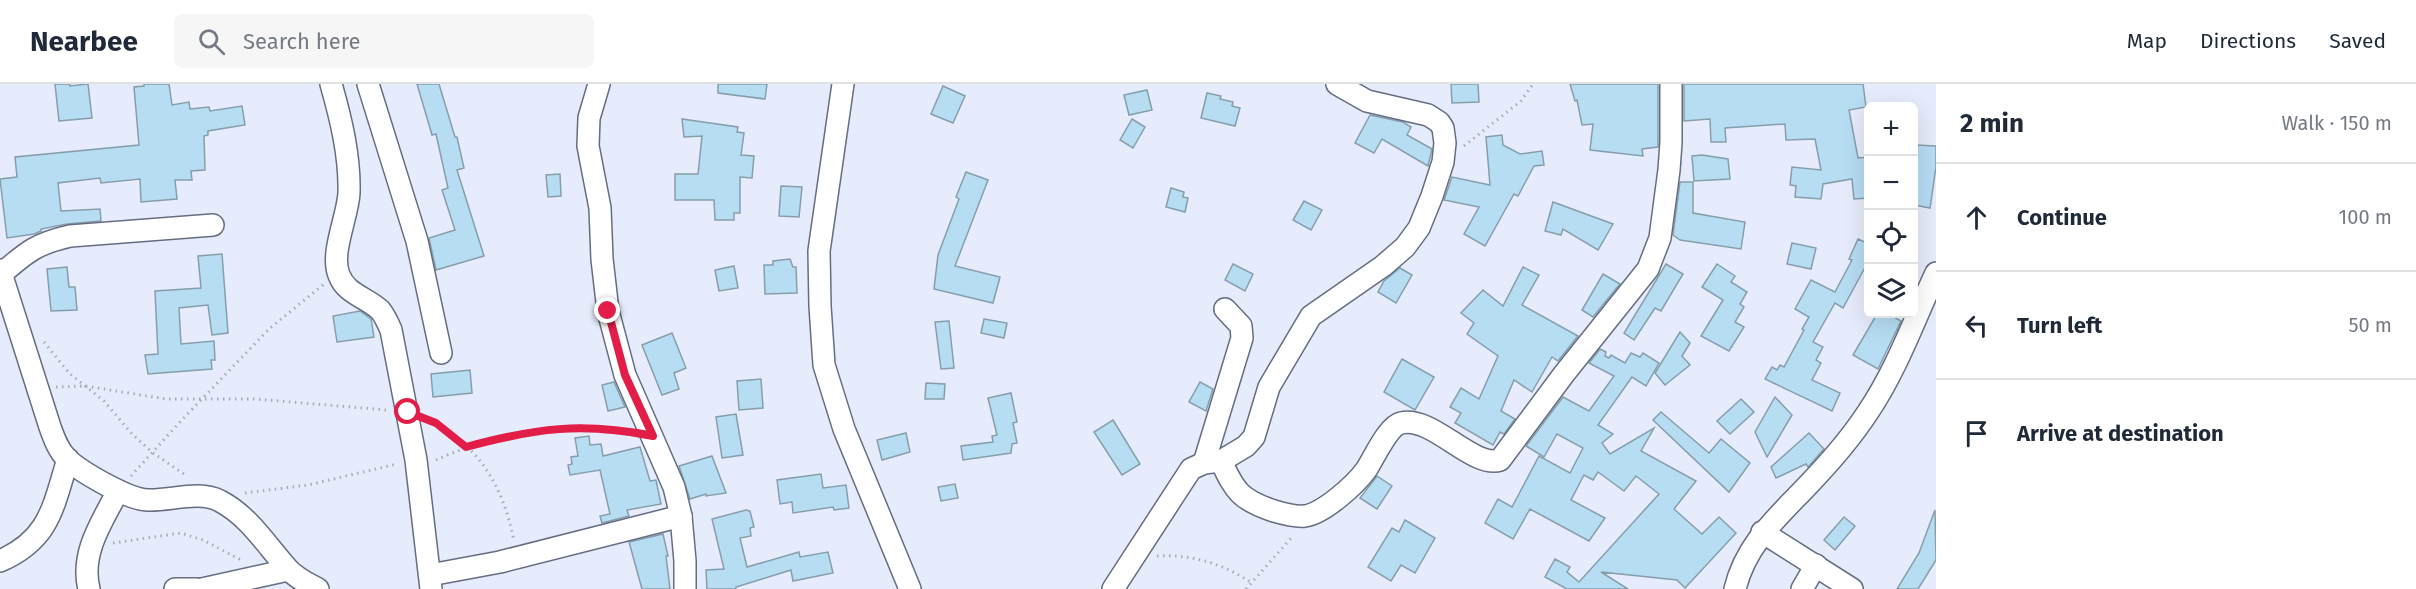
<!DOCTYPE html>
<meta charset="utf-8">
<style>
:root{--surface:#fff;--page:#f6f6f7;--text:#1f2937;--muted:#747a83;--line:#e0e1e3}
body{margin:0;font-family:"Fira Sans",sans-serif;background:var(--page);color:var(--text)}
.controls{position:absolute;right:18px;top:18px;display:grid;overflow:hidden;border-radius:9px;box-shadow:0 6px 24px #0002}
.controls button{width:54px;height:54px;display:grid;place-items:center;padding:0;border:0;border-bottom:2px solid var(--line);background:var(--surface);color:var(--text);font:30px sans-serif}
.stop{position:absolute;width:18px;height:18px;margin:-14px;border:4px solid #e11d48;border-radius:50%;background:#fff}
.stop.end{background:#e11d48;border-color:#fff;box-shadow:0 2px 6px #0008}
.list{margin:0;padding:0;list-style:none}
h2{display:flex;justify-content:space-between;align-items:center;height:78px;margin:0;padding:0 24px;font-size:26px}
h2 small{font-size:20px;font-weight:400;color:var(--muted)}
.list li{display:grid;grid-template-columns:39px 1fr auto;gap:18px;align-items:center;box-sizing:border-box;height:108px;padding:0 24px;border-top:2px solid var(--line)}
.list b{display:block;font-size:22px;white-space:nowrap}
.list em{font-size:20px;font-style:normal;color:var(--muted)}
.icon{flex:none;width:33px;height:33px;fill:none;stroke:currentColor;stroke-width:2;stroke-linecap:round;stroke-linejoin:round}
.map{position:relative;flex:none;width:1936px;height:505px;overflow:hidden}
header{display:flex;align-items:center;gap:36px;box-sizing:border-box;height:84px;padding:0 30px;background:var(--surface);border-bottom:2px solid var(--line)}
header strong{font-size:28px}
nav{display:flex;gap:33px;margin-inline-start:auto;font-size:21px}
.search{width:420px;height:54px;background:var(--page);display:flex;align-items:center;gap:15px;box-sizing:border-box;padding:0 21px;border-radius:9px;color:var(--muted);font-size:22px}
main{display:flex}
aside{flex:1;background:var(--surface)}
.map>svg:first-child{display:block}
.building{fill:#b7ddf3;stroke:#869eac;stroke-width:1.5}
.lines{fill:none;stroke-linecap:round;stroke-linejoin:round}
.minor-casing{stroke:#656d82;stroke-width:24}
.path{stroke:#a6acb9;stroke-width:3;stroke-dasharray:1.5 4.5;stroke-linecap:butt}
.minor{stroke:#fff;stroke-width:21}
.route{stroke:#e11d48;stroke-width:8}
</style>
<header>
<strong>Nearbee</strong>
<div class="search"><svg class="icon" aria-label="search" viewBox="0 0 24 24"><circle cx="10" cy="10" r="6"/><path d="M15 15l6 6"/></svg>Search here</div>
<nav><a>Map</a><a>Directions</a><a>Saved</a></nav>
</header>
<main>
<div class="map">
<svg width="1936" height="505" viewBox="0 0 1936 505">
<rect width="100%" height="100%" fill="#e6ecfb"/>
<g class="building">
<polygon points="55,0 70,0 70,2 88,0 92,34 59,37"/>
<polygon points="144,0 169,0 172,21 189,18 190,25 209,23 210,27 242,22 245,41 208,47 208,51 204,52 205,86 191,87 192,96 175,96 177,115 141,118 140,95 101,99 100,94 58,99 61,127 100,125 101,137 67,140 41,145 41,147 34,150 7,154 0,95 17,93 15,73 139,61 134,3 144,2"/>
<polygon points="417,0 439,0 455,53 457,53 464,84 457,86 484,172 436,186 429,154 455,146 442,106 448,104 436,50 432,51"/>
<polygon points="718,0 767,0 765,15 718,9"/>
<polygon points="1451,0 1478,0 1479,18 1452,19"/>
<polygon points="1570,0 1658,0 1658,63 1642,65 1643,72 1590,66 1593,40 1582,41 1577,16 1575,17"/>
<polygon points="1684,0 1863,0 1866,23 1849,26 1858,74 1869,73 1869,114 1854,115 1852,95 1823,100 1821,115 1795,113 1796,102 1790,101 1792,83 1821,86 1815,55 1786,56 1785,40 1725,44 1726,58 1711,58 1710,35 1684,37"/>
<polygon points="943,2 965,12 953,39 931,30"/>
<polygon points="1147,6 1152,26 1129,31 1124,11"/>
<polygon points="1207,9 1221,12 1220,15 1233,18 1232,22 1240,24 1235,42 1201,34"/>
<polygon points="1370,31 1403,38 1411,43 1407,51 1432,65 1428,82 1382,55 1374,69 1355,59"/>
<polygon points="682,35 738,43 737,48 744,49 741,71 754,72 752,94 740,93 740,129 734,129 734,136 715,136 714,116 675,116 675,90 698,90 702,52 684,53"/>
<polygon points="1132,35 1145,43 1133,64 1120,56"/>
<polygon points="1502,51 1503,61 1520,70 1542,67 1544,81 1534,82 1518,112 1514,110 1485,162 1464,150 1479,123 1444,116 1452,93 1490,101 1486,53"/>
<polygon points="1916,61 1936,62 1936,83 1930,124 1914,121"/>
<polygon points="1702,71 1728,75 1730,95 1694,97 1692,72"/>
<polygon points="966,88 988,96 955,182 1000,193 993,219 934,205 938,171 959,115 956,113"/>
<polygon points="560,90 561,112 548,113 546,91"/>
<polygon points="1680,98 1693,98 1693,129 1745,138 1741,165 1680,156 1673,151"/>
<polygon points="781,102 802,103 799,133 779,132"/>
<polygon points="1171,104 1184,108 1183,113 1188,114 1185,128 1166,123"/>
<polygon points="1304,117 1322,126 1311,146 1293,136"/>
<polygon points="1553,118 1613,140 1598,166 1563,145 1561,151 1545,147"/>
<polygon points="1858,155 1869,160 1869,176 1843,224 1835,219 1813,258 1823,263 1816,276 1821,279 1812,296 1840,309 1832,327 1765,295 1772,283 1777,286 1780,281 1784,283 1804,246 1802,245 1809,233 1795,225 1811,196 1835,208 1852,176 1849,175"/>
<polygon points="1792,159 1816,164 1811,185 1787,180"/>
<polygon points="222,170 228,249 212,251 208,221 179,224 181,260 214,257 215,276 211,276 212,285 148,290 145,271 158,270 155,207 201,204 198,172"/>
<polygon points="790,175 793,183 796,183 797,209 765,210 764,181 773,181 773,177"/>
<polygon points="1233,180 1253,190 1245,207 1225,196"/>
<polygon points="1666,180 1683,190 1661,227 1655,224 1634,256 1624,249"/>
<polygon points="1717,180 1735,192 1731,198 1747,208 1740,220 1744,223 1735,238 1744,243 1729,267 1701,252 1723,216 1702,203"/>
<polygon points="734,182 738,204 719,207 715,186"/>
<polygon points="67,183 69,203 75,203 77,226 51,227 47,185"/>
<polygon points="1523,183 1539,191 1522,221 1578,252 1558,277 1552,273 1532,308 1514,296 1501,327 1515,335 1504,350 1500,348 1493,361 1455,339 1461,329 1450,323 1461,304 1479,315 1498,272 1467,250 1474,239 1461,229 1483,206 1503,222"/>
<polygon points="1400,184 1412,191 1396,219 1378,208 1384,197"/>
<polygon points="1603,190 1620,200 1593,233 1582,226"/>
<polygon points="360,227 371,235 374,253 337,258 333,232"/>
<polygon points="1877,230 1889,230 1901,237 1878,285 1853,271"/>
<polygon points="984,235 1007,239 1004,254 981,249"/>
<polygon points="949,237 954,284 941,285 935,238"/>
<polygon points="1680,248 1690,259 1682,272 1690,281 1665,301 1655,289"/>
<polygon points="672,249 686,284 674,289 679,305 662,311 642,261"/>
<polygon points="1600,265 1606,268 1605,272 1609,274 1611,271 1625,279 1631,269 1640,273 1643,269 1659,279 1646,302 1632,293 1598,341 1613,350 1602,359 1610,370 1654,344 1641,367 1696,397 1674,425 1702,450 1719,433 1736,449 1685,504 1677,496 1601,488 1628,505 1567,505 1545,493 1555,475 1570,483 1567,488 1579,498 1659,410 1636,392 1624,407 1598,388 1593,396 1584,391 1571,416 1605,434 1589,457 1530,425 1513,455 1485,439 1498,415 1512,423 1539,372 1570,389 1583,364 1557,350 1544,373 1526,362 1563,313 1589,327 1614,292 1589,279"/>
<polygon points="1402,275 1434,293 1415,326 1384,308"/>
<polygon points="470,286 472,309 433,313 431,290"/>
<polygon points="761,295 763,324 739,326 737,297"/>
<polygon points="614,298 625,323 608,327 602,301"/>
<polygon points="1200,298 1213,305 1206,327 1189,318"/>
<polygon points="926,299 945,300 944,315 925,315"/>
<polygon points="1011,309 1017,338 1013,339 1017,359 1012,360 1011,369 963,376 961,362 993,358 992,352 997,351 988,314"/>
<polygon points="1775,313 1792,331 1767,373 1755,348"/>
<polygon points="1741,315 1754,328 1730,350 1717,337"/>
<polygon points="1661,328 1709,369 1721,355 1750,379 1729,408 1653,336"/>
<polygon points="736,330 743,371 722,374 716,333"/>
<polygon points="1113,336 1140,380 1122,391 1094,348"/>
<polygon points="906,349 910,368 882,376 877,356"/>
<polygon points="1809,349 1824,365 1808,383 1806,380 1776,394 1771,383"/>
<polygon points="589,352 590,361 601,360 603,372 640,363 650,397 656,396 661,420 627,426 629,432 602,439 600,432 610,430 600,386 570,391 568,381 572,380 571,373 578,372 575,354"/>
<polygon points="712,372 726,409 706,412 706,410 690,415 679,382"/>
<polygon points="821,390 823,404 846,401 849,424 834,426 833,423 793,429 792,418 780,420 777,396"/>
<polygon points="1377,392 1392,402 1377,425 1360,414"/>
<polygon points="955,400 958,414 941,417 938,403"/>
<polygon points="746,426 750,427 754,443 750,444 751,452 740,454 747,483 799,468 800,473 828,468 833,489 793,497 791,486 736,503 736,505 707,505 706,486 724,485 712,435"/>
<polygon points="1935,426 1936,476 1918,505 1897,505 1919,469"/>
<polygon points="1844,433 1855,442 1835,466 1824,456"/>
<polygon points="1405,436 1435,454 1415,489 1401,481 1391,497 1368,483 1392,444 1399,448"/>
<polygon points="663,450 668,472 666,472 670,505 642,505 629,458"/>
</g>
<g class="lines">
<g class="minor-casing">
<g id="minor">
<path d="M 331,0 C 341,35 350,72 349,109 C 348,132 330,169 339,191 C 346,210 366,213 380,226 C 385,232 388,239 391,246 L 416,376 L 431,505"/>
<polyline points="368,0 417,157 441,269"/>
<polyline points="599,0 589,34 588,62 600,124 602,175 608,227 625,291 674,403 681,432 685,477 685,505"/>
<polyline points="843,0 819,167 820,222 824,281 844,345 910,505"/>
<path d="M 0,186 L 50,343 C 54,354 58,366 67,375 C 81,388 129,416 148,416 C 170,417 200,406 220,417 C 249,432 267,462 288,485 C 296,494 307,499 318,505"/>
<path d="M 0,191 C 27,168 35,160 70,152 L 213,141"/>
<path d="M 1221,377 C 1235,408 1241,416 1274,427 C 1284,430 1295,433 1305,432 C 1324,429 1355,401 1366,386 C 1374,374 1388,342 1401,339 C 1432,331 1473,385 1500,376 L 1564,290 L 1648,185 L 1660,154 L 1669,86 L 1671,58 L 1671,0"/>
<polyline points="1204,379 1242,254 1241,242 1225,225"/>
<polyline points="1762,448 1852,505"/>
<path d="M 0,477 C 50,455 53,423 68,375"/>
<polyline points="430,491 500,478 681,432"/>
<path d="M 89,505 C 80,469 102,438 118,407"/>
<polyline points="175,505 197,505"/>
<polyline points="202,505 288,486"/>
<polyline points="1113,505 1191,385 1204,379 1221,377 1246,362 1254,353 1269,303 1311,232 1383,182 1405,163 1419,144 1432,112 1443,78 1445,59 1443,44 1439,38 1428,31 1367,17 1337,0"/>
<path d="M 1735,505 C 1746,459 1779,432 1810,399 C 1831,377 1851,354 1868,328 C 1897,285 1914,236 1936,189"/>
<polyline points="1802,505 1816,481"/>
</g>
</g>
<g class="path">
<polyline points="1464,62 1521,17 1533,0"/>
<polyline points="44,258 69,289 104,317 132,350 153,369 187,392"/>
<polyline points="56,303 85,302 166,315 255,315 386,326"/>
<path d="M 428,335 C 479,361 503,402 514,457"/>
<path d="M 436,376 C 494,350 565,334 628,347"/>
<polyline points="131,392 179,339 269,245 324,200"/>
<polyline points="245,409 308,401 397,380"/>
<polyline points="113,459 181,449 203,456 243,477"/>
<path d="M 1157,472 C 1193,470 1223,480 1252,499"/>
<polyline points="1246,505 1293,452"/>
</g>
<use href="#minor" class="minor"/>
</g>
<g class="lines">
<path class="route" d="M 408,328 L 436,339 L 466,363 C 536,344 582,338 653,352 L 625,291 L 608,227"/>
</g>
</svg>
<div class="controls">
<button>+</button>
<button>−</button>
<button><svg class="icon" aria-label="locate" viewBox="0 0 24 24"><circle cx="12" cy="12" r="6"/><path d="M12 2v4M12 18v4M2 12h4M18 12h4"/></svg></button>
<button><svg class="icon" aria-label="layers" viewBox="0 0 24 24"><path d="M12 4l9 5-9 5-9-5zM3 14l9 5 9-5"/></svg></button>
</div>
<div class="stop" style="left:408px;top:328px"></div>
<div class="stop end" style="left:608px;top:227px"></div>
</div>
<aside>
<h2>2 min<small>Walk · 150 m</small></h2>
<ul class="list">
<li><svg class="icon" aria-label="ahead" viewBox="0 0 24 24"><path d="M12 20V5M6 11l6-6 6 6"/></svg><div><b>Continue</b></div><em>100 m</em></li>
<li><svg class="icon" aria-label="left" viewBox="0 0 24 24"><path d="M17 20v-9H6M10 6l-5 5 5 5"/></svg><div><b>Turn left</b></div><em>50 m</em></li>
<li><svg class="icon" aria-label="arrive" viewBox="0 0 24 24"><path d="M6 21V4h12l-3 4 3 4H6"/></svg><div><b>Arrive at destination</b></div></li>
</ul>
</aside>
</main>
